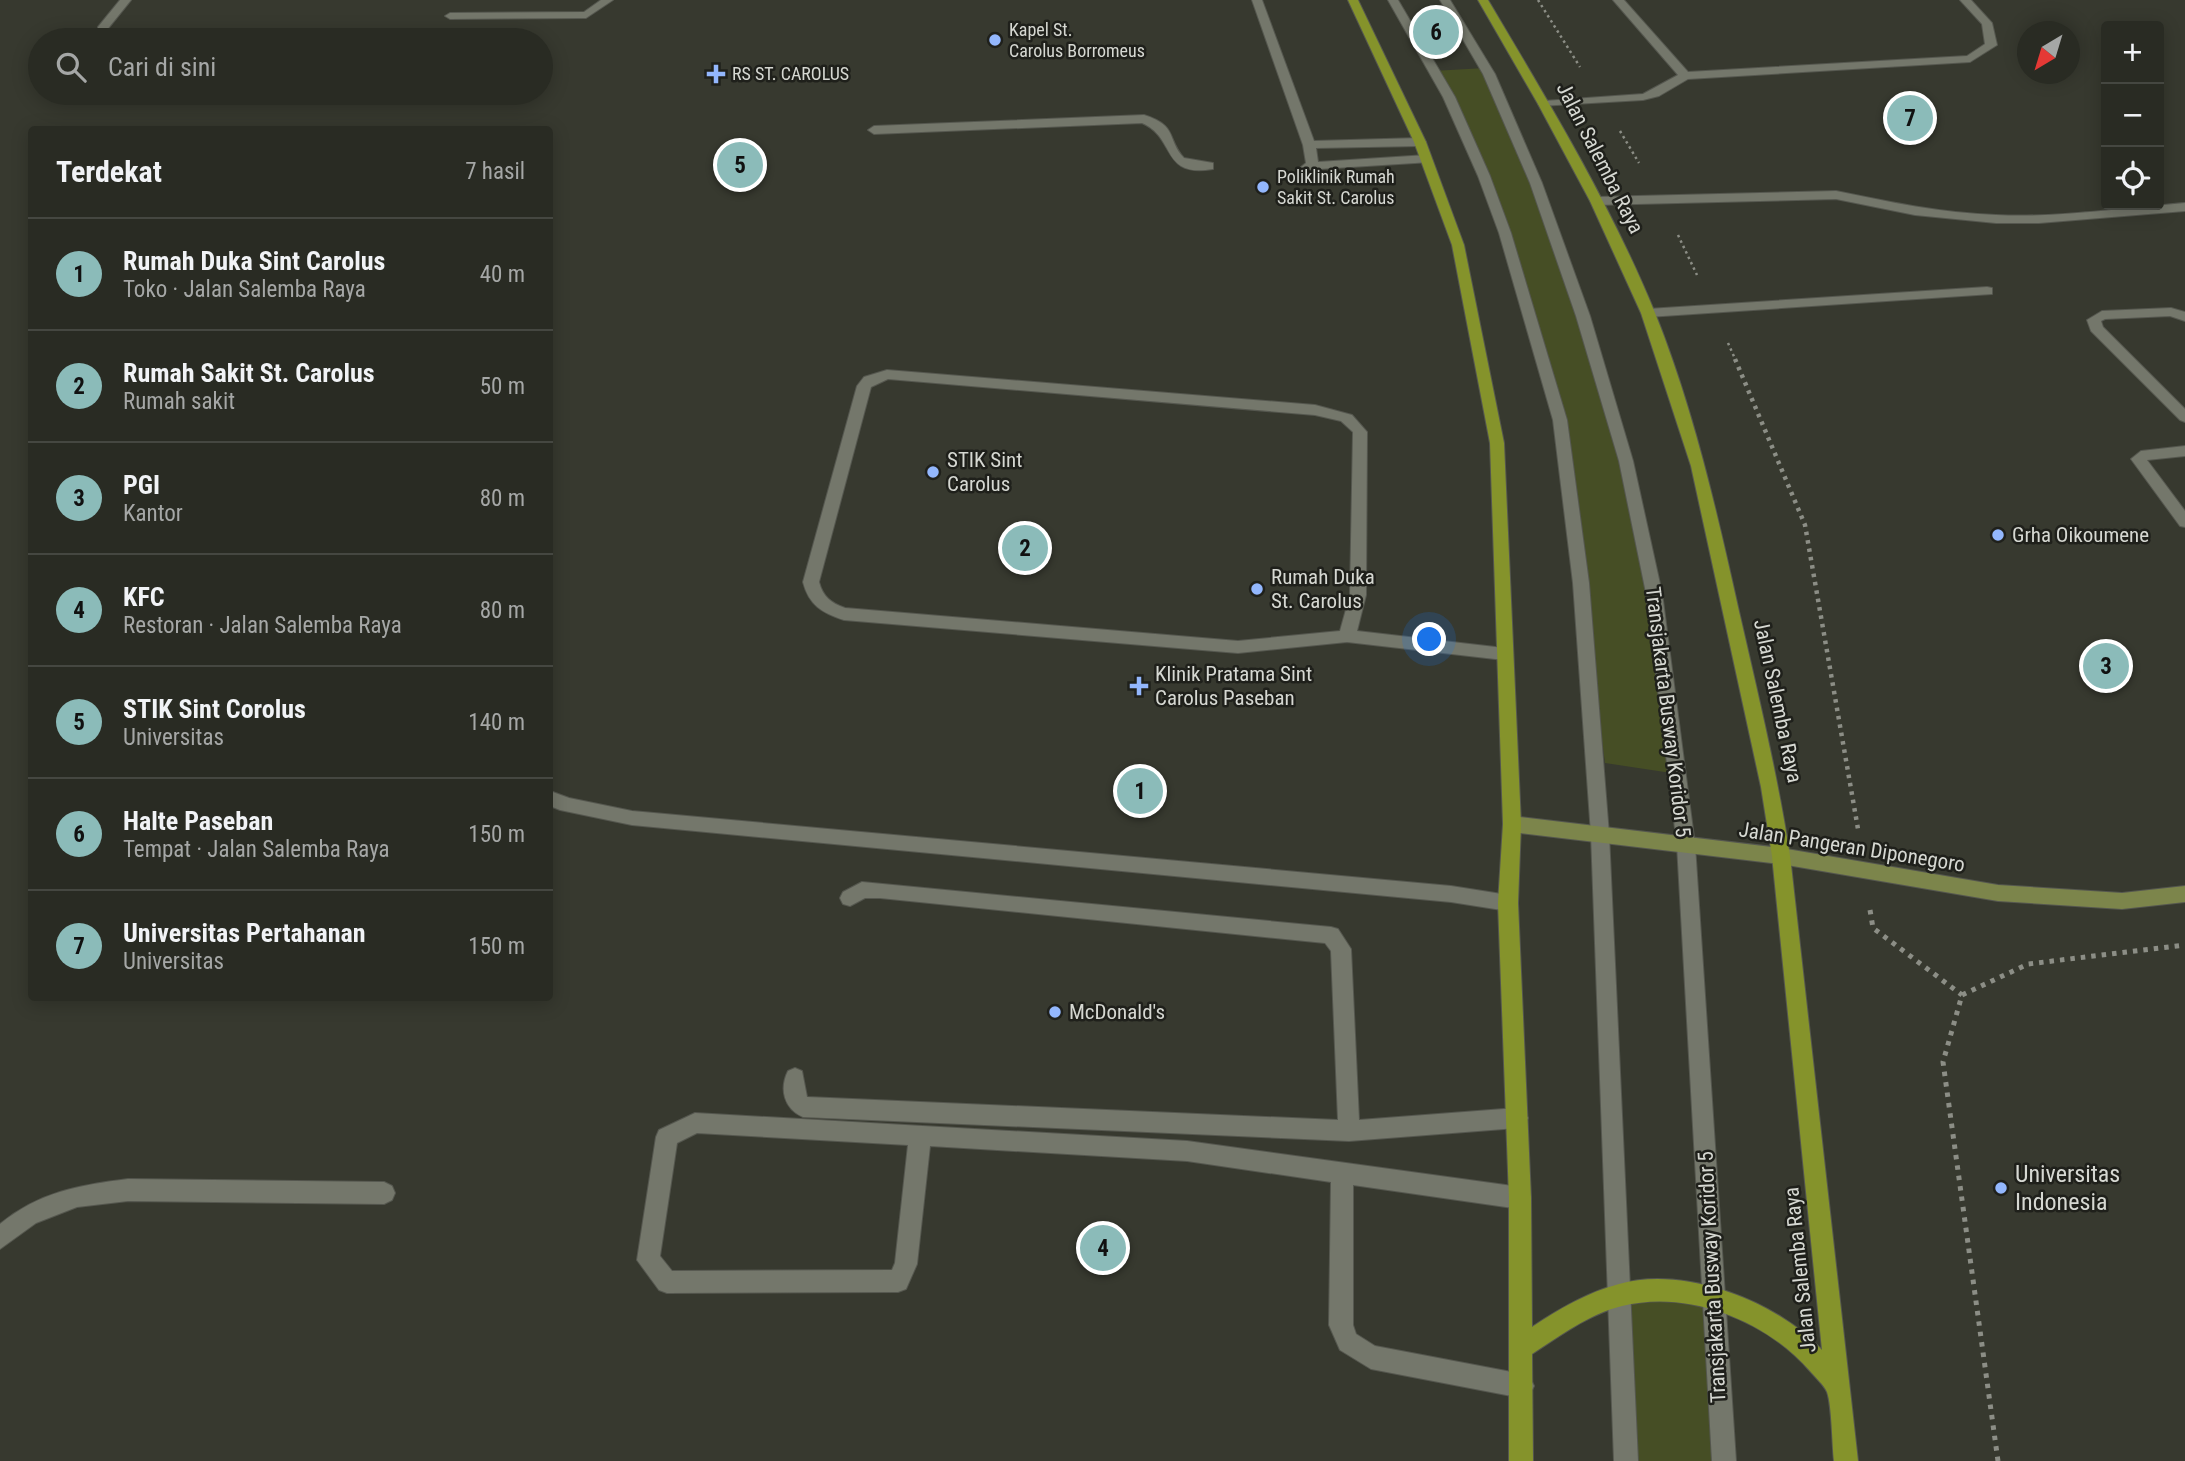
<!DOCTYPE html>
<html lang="id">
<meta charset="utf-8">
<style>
:root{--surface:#292b23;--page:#31332b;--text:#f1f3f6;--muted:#a5a7a6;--line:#454741;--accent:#8bbbb9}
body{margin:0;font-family:"Roboto Condensed",sans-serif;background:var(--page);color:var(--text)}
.controls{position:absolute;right:21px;top:21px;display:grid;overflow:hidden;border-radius:7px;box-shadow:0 4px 18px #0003}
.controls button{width:63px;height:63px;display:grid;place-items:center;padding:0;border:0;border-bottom:2px solid var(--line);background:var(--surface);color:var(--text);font:35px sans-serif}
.compass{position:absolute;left:2017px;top:21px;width:63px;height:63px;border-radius:50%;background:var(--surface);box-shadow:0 4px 18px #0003;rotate:218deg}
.you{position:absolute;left:1430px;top:640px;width:24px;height:24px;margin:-18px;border:5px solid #fff;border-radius:50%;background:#1a73e8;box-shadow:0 0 0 10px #1a73e833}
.badge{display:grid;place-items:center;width:46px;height:46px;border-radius:50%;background:var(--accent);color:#111;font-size:23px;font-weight:700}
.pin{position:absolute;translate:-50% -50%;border:4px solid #fff;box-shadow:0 2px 7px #0006}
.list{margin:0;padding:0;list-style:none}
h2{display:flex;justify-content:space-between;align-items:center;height:91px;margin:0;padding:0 28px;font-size:30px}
h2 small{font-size:23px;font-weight:400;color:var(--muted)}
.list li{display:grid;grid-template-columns:46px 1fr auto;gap:21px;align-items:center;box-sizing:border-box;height:112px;padding:0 28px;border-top:2px solid var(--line)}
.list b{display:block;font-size:26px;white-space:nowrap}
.list p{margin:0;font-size:23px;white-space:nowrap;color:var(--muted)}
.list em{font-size:23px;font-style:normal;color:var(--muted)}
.icon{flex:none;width:38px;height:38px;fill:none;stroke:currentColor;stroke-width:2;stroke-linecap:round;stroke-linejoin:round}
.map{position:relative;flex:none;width:2185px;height:1461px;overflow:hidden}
.search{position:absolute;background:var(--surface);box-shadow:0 4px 18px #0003;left:28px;top:28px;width:525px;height:77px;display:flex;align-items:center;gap:18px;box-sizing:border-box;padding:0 24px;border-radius:38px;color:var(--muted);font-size:26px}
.panel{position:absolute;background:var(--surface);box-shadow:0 4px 18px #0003;left:28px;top:126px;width:525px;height:875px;border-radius:7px}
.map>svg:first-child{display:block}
.green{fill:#464e25}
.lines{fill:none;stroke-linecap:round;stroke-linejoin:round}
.service-casing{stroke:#55574f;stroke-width:2}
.minor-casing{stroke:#55574f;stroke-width:2}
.secondary-casing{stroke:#55574f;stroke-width:2}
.primary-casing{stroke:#55574f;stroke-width:2}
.path-far2{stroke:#8c8e86;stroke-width:2.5;stroke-dasharray:2.5 3.5;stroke-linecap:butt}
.path-far1{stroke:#8c8e86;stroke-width:4.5;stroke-dasharray:3.5 5;stroke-linecap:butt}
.path{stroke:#8c8e86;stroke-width:5;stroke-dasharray:4.5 6;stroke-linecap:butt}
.service{fill:#74776b;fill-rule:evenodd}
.minor{fill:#74776b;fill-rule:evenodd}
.secondary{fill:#7c854b;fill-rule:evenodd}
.primary{fill:#85932b;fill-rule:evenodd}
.poi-dot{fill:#93b7fd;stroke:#1f201b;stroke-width:2.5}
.labels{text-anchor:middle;stroke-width:5;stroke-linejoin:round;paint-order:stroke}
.far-poi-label{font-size:18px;fill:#d6d8d2;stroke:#1f201b;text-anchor:start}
.street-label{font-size:21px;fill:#d6d8d2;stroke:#1f201b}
.poi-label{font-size:21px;fill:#d6d8d2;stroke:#1f201b;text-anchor:start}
.near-poi-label{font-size:24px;fill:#d6d8d2;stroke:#1f201b;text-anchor:start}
</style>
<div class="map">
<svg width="2185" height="1461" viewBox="0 0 2185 1461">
<rect width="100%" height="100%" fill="#37392f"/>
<g class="green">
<polygon points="1485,68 1575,293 1629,477 1678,774 1605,763 1560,420 1505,233 1433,71"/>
<polygon points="1621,1294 1714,1301 1727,1461 1626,1461"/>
</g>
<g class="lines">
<g class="service-casing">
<g id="service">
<polygon points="1252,0 1262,0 1314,141 1420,138 1426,142 1420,146 1316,148 1318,162 1427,155 1431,156 1431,162 1303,170 1301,167 1306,163 1303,145"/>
<polygon points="1388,0 1398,0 1455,97 1490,176 1511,233 1567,420 1589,583 1609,834 1638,1461 1614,1461 1591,834 1573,583 1553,420 1499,233 1478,176 1443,97"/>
<polygon points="1440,0 1450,0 1495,74 1542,183 1590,316 1633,461 1662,593 1695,845 1736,1461 1712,1461 1677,845 1646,593 1619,461 1576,316 1530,183 1483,74"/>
<polygon points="1613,0 1624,0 1688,72 1967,56 1985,44 1982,24 1960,0 1971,0 1992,23 1997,45 1970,62 1688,79 1659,96 1643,100 1540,106 1538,104 1544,101 1643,94 1678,75"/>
<path d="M 1144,115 C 1179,126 1166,139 1184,158 L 1213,163 L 1213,169 C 1160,178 1177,138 1142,123 L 874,134 L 868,130 L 874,126 Z"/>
<path d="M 1836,191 C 1889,202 1942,213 1996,215 C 2059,218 2123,208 2185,203 L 2185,211 L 2039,223 L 1996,223 L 1915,215 L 1836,199 L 1596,205 L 1590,201 L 1596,197 Z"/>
<polygon points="1987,287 1992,288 1992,294 1648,317 1641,313 1648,309"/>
<polygon points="2171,308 2185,312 2185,321 2170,316 2105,319 2101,321 2103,327 2185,409 2185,422 2180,420 2091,331 2087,320 2102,311"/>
<path d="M 887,370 L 1315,405 L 1352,415 L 1367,432 L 1366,595 L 1357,631 L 1504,648 L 1512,654 L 1504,660 L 1347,642 L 1238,653 L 844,620 C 822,613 809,605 803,582 L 857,386 L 864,377 ZM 888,379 L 1315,415 L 1341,421 L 1353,432 L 1350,595 L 1340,631 L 1238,641 L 845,608 C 831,603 823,597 819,582 L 871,387 Z"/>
<polygon points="2185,446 2185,456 2147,460 2185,511 2185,527 2180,526 2131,459 2141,451"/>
<polygon points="550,791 569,798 632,811 1451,886 1508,895 1515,897 1518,903 1515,909 1508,911 1451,902 632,825 560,810 550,806"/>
<path d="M 862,882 L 1331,927 L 1338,929 L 1351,949 L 1359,1120 L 1517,1108 L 1524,1111 L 1528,1118 L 1524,1125 L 1517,1128 L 1349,1141 L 803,1117 C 784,1109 779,1089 788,1071 L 795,1068 L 802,1071 L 807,1097 L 1338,1120 L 1331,951 L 1325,943 L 880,898 L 865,898 L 850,906 L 843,904 L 840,898 L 843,892 Z"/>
<path d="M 695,1113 L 1187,1141 L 1520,1187 L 1528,1190 L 1531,1198 L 1528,1206 L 1520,1209 L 1353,1185 L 1353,1325 L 1356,1334 L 1375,1346 L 1522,1374 L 1530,1378 L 1534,1386 L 1530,1394 L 1522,1398 L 1371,1369 L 1340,1350 L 1329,1325 L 1331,1182 L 1187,1161 L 930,1146 L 917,1264 L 906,1289 L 898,1292 L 667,1293 L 659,1290 L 637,1260 L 656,1137 L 659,1130 ZM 697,1133 L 908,1145 L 895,1263 L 892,1270 L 672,1271 L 660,1256 L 677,1143 Z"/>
</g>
</g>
<g class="minor-casing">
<g id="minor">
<polygon points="120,0 131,0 106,31 98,31 98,27"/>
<polygon points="601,0 613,0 586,18 450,19 445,16 450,13 584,12"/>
<path d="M 128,1179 L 384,1182 L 392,1186 L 395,1193 L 392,1200 L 384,1204 L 128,1201 L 77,1207 L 36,1223 L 0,1249 L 0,1224 C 39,1192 80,1185 128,1179 Z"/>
</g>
</g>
<g class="secondary-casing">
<polygon id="secondary" points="1512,816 1781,848 1998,885 2122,893 2185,886 2185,902 2122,909 1998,901 1781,864 1512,832 1506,829 1503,824 1506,819"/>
</g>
<g class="primary-casing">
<path id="primary" d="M 1348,0 L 1358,0 L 1426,142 L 1464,245 L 1504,443 L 1521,824 L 1518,903 L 1531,1198 L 1532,1327 C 1559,1309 1588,1292 1619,1284 C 1685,1265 1778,1302 1822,1350 L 1772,856 L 1761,787 L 1691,466 L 1641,313 L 1590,201 L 1538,104 L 1478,0 L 1488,0 C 1548,101 1610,203 1655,313 C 1693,408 1716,508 1738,607 C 1757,690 1777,772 1790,856 L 1858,1461 L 1834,1461 C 1832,1444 1832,1406 1827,1392 C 1824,1385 1815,1377 1810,1371 C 1767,1321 1688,1289 1622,1306 C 1589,1314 1560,1336 1532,1354 L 1533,1461 L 1509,1461 L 1509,1198 L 1498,903 L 1503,824 L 1490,443 L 1452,245 L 1414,142 Z"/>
</g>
<g class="path-far2">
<polyline points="1538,0 1580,67"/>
<polyline points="1620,131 1639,163"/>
<polyline points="1678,235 1697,275"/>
<polyline points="1728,343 1736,361"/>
</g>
<polyline class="path-far1" points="1735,359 1805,525 1858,829"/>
<g class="path">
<polyline points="1870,910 1873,928 1962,995"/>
<polyline points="1998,1461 1943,1062 1962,995 2028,964 2185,945"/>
</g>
<use href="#service" class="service"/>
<use href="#minor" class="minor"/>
<use href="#secondary" class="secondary"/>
<use href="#primary" class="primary"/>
</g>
<g class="poi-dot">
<circle cx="995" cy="40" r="7"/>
<path d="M712.5 63.5h7v7h7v7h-7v7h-7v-7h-7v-7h7z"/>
<circle cx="1263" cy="187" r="7"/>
<circle cx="933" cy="472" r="7"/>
<circle cx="1998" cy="535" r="7"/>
<circle cx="1257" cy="589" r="7"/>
<path d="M1135.5 675.5h7v7h7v7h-7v7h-7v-7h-7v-7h7z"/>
<circle cx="1055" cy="1012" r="7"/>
<circle cx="2001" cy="1188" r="7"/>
</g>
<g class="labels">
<g class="far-poi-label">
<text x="1009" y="36">Kapel St.<tspan x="1009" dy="21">Carolus Borromeus</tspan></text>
<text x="732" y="80">RS ST. CAROLUS</text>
<text x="1277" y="183">Poliklinik Rumah<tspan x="1277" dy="21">Sakit St. Carolus</tspan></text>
</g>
<g class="street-label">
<text transform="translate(1600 158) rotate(63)" y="7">Jalan Salemba Raya</text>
<text transform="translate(1778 701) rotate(78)" y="7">Jalan Salemba Raya</text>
<text transform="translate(1668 712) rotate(83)" y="7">Transjakarta Busway Koridor 5</text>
<text transform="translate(1852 847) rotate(9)" y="7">Jalan Pangeran Diponegoro</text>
<text transform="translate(1800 1270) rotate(-96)" y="7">Jalan Salemba Raya</text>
<text transform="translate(1712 1277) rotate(-93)" y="7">Transjakarta Busway Koridor 5</text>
</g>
<g class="poi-label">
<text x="947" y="467">STIK Sint<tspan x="947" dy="24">Carolus</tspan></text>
<text x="2012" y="542">Grha Oikoumene</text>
<text x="1271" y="584">Rumah Duka<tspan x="1271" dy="24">St. Carolus</tspan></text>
<text x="1155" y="681">Klinik Pratama Sint<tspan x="1155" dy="24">Carolus Paseban</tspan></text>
<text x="1069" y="1019">McDonald's</text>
</g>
<g class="near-poi-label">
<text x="2015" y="1182">Universitas<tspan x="2015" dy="28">Indonesia</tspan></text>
</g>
</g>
</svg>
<div class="controls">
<button>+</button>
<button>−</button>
<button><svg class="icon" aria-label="locate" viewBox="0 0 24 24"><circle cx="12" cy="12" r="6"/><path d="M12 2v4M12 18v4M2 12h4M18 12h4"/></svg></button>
</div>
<svg class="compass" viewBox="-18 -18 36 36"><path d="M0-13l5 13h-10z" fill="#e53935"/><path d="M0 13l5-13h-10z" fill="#a5a7a6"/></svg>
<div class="you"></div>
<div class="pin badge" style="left:1140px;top:791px">1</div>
<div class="pin badge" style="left:1025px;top:548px">2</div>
<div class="pin badge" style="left:2106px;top:666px">3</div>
<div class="pin badge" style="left:1103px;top:1248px">4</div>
<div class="pin badge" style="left:740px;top:165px">5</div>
<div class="pin badge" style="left:1436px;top:32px">6</div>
<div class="pin badge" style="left:1910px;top:118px">7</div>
<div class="search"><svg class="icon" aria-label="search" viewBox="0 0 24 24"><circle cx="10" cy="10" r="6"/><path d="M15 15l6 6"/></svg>Cari di sini</div>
<section class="panel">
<h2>Terdekat<small>7 hasil</small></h2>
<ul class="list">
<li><span class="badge">1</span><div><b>Rumah Duka Sint Carolus</b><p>Toko · Jalan Salemba Raya</p></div><em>40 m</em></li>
<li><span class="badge">2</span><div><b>Rumah Sakit St. Carolus</b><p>Rumah sakit</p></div><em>50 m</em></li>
<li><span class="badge">3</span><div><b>PGI</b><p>Kantor</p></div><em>80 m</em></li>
<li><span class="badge">4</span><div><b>KFC</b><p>Restoran · Jalan Salemba Raya</p></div><em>80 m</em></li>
<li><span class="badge">5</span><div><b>STIK Sint Corolus</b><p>Universitas</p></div><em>140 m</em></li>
<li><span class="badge">6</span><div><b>Halte Paseban</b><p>Tempat · Jalan Salemba Raya</p></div><em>150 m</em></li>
<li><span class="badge">7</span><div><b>Universitas Pertahanan</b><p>Universitas</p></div><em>150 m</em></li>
</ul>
</section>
</div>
